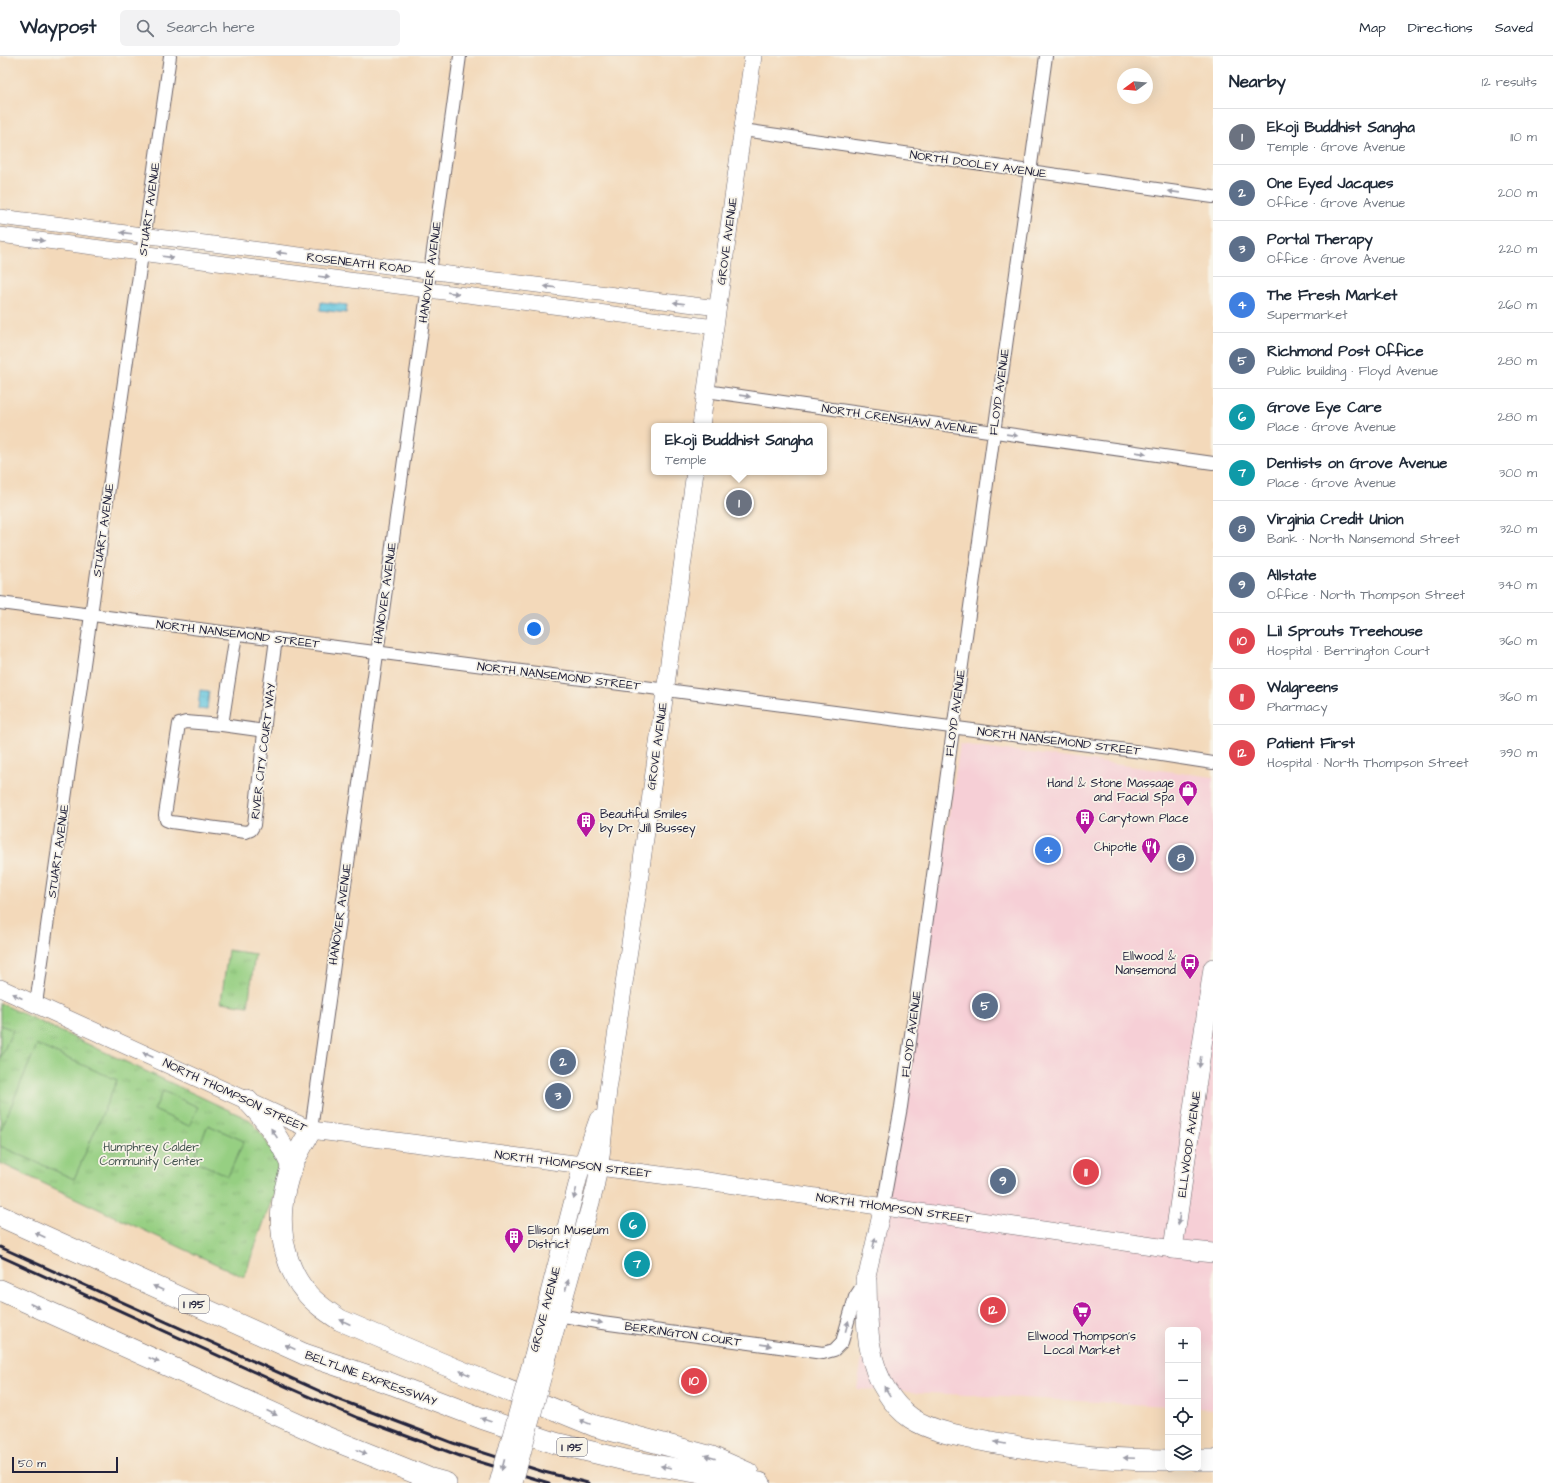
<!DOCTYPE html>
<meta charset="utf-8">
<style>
:root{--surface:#fff;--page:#f2f2f3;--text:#1f2937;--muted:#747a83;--line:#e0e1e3;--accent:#1a73e8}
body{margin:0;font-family:"Architects Daughter",sans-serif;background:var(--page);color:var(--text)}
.controls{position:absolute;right:12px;bottom:12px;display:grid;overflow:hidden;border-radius:6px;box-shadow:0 4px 16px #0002}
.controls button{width:36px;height:36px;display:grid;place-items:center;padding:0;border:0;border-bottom:1px solid var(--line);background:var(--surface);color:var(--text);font:20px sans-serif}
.compass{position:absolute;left:1117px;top:12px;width:36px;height:36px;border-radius:50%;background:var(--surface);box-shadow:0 4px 16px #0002;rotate:254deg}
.scale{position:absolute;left:12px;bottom:10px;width:106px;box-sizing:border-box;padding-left:4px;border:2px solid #22223b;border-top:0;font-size:11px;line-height:14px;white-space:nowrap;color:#22223b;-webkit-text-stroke:3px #f7f3e8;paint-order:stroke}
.you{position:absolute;left:534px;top:573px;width:14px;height:14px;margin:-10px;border:3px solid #fff;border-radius:50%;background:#1a73e8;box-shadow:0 0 0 6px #1a73e833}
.badge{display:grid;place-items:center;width:26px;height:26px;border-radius:50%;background:var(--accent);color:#fff;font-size:13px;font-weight:700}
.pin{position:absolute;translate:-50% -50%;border:2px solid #fff;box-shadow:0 1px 4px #0006}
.popup{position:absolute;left:651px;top:367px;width:176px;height:52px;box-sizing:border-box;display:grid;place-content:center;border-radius:6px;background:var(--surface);filter:drop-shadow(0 1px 3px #0005);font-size:13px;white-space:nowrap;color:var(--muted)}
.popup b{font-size:15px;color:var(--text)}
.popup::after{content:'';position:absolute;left:50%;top:100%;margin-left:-8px;border:8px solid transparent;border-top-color:var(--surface)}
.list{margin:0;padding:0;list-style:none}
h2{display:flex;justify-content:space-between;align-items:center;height:52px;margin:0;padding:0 16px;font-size:17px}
h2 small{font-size:13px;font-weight:400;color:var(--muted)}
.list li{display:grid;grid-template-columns:26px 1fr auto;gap:12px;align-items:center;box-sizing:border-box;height:56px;padding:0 16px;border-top:1px solid var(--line)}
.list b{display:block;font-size:15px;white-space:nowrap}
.list p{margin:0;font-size:13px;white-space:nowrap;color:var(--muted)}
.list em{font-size:13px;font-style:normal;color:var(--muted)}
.icon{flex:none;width:22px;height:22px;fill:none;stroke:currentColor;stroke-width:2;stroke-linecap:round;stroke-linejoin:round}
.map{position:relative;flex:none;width:1213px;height:1427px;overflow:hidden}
header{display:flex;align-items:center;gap:24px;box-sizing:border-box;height:56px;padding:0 20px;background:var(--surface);border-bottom:1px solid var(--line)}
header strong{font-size:19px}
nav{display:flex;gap:22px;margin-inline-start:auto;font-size:14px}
.search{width:280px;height:36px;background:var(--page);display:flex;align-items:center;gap:10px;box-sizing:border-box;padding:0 14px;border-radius:6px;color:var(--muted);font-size:15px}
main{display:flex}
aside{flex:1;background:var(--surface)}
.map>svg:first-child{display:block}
.built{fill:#f6cfd6}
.park{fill:url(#park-tufts);stroke:#5c785e}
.garden{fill:#96cf82;stroke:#5c785e}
.water{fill:url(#water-ripples);stroke:#41738c}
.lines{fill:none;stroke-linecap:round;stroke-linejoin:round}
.minor-casing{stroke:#6b6267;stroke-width:14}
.tertiary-casing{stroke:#6b6267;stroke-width:16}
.secondary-casing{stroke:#6b6267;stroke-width:18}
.primary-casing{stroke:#6b6267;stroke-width:20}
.motorway-casing{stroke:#6b6267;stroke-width:22}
.minor{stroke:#fff;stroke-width:12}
.tertiary{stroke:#fff;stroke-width:15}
.secondary{stroke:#fff;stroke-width:17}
.primary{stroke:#fff;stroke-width:19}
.motorway{stroke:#fff;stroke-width:21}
.rail{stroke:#22223b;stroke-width:3}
.secondary-bridge-casing{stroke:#6b6267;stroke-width:18;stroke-linecap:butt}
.secondary-bridge{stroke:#fff;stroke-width:17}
.oneway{fill:#9c9ca7}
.labels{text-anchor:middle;stroke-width:3.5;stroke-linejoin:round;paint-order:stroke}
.shield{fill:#f7f3e8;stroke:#62616f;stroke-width:1}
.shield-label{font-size:11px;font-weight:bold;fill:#22223b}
.street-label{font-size:12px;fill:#22223b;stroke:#f7f3e8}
.poi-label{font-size:12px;fill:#22223b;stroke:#f7f3e8;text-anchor:end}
.park-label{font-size:12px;fill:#455650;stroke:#f7f3e8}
</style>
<header>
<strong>Waypost</strong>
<div class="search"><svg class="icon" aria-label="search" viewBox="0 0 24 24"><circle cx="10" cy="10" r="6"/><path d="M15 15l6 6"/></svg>Search here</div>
<nav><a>Map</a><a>Directions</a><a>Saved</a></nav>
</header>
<main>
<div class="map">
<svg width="1213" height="1427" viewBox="0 0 1213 1427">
<defs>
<pattern id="park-tufts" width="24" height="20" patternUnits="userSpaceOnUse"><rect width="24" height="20" fill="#96cf82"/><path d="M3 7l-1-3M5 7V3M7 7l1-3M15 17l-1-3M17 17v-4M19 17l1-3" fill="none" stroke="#81b171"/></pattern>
<pattern id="water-ripples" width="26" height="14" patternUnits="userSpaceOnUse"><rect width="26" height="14" fill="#60c4de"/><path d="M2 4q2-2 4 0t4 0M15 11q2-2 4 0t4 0" fill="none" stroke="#53a8bf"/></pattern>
</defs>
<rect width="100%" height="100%" fill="#f7f3e8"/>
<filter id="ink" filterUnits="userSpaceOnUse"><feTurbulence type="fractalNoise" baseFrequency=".025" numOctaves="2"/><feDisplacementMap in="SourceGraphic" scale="8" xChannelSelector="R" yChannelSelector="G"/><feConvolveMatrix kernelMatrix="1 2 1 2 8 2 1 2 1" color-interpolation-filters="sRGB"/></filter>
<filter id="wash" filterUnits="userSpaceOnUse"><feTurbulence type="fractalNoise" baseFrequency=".012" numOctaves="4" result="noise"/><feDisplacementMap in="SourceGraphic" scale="16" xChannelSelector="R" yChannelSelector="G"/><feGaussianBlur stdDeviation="0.9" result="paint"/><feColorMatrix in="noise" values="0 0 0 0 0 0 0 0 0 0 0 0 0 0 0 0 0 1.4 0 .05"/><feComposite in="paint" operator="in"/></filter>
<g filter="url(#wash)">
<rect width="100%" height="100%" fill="#f3d9ba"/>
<polygon class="built" points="960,688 1213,721 1213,1353 1198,1352 1198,1274 1168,1274 1168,1350 857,1333"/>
<g class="park">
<polygon points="228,894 255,898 248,950 221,946"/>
<polygon points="0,947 250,1064 264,1081 277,1105 279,1124 244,1221 0,1107"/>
</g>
<g class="garden">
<polygon points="0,969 13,974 0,1003"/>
<polygon points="37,989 117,1024 74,1123 0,1090 0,1076"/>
<polygon points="163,1035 198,1051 189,1070 154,1054"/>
<polygon points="208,1069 244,1085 228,1120 193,1104"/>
</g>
<g class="water">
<polygon points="321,246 347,249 346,257 320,254"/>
<polygon points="200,634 209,635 207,654 198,653"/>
</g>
</g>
<g filter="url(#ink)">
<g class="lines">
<g class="minor-casing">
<g id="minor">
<polyline points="743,74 1213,141"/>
<polyline points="706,335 1213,407"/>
<polyline points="0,547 1142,696 1213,707"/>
<polyline points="236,578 222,669 186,666 179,668 165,759 166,764 171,766 246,776 251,774 254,769 267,649 276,583"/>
<polyline points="222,669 265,675"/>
<polyline points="36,948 170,0"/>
<polyline points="311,1074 460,0"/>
<polyline points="883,1150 901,1051 1046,0"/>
<polyline points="553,1258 602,1267 823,1297 834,1294 842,1286 855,1241 864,1227"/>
</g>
</g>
<g class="tertiary-casing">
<g id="tertiary">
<polyline points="0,161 718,252"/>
<polyline points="0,179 715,271"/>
</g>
</g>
<g class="secondary-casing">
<g id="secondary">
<polyline points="701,370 753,0"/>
<polyline points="0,932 311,1074 707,1125 1173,1193"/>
<polyline points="866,1224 883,1150"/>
<polyline points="532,1303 582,1109 598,1063"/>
<polyline points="546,1308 595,1132 601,1100 608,1034 638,834 695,416"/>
</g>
</g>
<g class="primary-casing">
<polyline id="primary" points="1213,912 1173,1193 1213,1197"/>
</g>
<g class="motorway-casing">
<g id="motorway">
<path d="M 247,1044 C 268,1066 280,1083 292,1111"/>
<path d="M 311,1074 C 304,1086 296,1099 291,1112 C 287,1124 283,1139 282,1151 C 279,1179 287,1214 305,1235 C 314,1247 328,1256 340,1264 L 443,1308 L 595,1370 L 712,1401 L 748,1417"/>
<polyline points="0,1160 304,1298 392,1328 481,1362 555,1387 625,1404 760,1427"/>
<path d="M 866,1224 C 867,1262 865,1303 887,1336 C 893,1346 901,1355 911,1362 C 933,1377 970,1382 996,1387 C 1017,1390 1038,1395 1059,1397 C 1095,1402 1132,1404 1168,1404"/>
<polyline points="0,1234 326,1381 428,1422 446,1427"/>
<polyline points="1198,1404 1213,1404"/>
</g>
</g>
<use href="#minor" class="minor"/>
<use href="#tertiary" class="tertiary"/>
<use href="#secondary" class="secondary"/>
<use href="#primary" class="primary"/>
<use href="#motorway" class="motorway"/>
<g class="rail">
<polyline points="0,1191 335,1342 453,1387 544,1416 588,1427"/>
<polyline points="0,1200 287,1331 358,1362 460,1400 549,1427"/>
</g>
<g class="secondary-bridge-casing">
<g id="secondary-bridge">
<polyline points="498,1427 532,1303"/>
<polyline points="514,1427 546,1308"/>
</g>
</g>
<use href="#secondary-bridge" class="secondary-bridge"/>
</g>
<defs><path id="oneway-solid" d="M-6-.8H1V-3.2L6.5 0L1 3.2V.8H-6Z"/></defs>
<g class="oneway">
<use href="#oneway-solid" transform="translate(1174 136) rotate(-172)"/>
<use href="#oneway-solid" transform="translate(126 177) rotate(-173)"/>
<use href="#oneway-solid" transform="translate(39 184) rotate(7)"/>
<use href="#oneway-solid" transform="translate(282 197) rotate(-173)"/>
<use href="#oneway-solid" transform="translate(168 201) rotate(7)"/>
<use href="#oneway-solid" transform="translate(324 221) rotate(7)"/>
<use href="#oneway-solid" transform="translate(550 231) rotate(-173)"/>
<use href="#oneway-solid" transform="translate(453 237) rotate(7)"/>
<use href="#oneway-solid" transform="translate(679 247) rotate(-173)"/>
<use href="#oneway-solid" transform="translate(745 340) rotate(8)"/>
<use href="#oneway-solid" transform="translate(1012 379) rotate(8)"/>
<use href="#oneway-solid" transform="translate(1141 397) rotate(8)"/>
<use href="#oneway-solid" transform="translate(17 940) rotate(-155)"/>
<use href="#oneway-solid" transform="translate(148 999) rotate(-156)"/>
<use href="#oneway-solid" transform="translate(1200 1006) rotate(98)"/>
<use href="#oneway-solid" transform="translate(274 1077) rotate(-124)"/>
<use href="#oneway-solid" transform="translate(575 1138) rotate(104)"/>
<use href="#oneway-solid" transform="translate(1179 1163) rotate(98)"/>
<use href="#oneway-solid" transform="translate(40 1179) rotate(-155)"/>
<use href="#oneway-solid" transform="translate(874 1187) rotate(-77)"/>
<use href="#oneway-solid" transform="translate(567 1229) rotate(-74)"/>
<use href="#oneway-solid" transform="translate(158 1232) rotate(-156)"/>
<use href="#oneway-solid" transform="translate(35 1250) rotate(25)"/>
<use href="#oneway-solid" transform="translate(345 1266) rotate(-155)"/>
<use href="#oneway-solid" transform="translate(597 1266) rotate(11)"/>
<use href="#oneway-solid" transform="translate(847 1270) rotate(-74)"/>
<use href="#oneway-solid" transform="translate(766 1289) rotate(8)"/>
<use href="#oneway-solid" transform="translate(290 1291) rotate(-156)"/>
<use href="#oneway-solid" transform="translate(154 1304) rotate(25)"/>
<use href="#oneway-solid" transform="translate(465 1317) rotate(-158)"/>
<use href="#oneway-solid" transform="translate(887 1335) rotate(-122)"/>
<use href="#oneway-solid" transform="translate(272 1357) rotate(24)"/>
<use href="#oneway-solid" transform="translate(486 1364) rotate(-161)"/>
<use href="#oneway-solid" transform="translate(585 1366) rotate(-158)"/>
<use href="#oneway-solid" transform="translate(1000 1387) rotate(-170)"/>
<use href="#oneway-solid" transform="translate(362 1396) rotate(22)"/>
<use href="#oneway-solid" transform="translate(710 1401) rotate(-162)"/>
<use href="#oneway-solid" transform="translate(1129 1402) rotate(-177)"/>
<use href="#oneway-solid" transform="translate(503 1409) rotate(105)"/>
<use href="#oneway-solid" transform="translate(666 1411) rotate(-170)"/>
</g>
</g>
<defs>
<g id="shop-pin" transform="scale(1)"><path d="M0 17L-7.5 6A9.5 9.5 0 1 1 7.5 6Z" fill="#b5179e" stroke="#f7f3e8"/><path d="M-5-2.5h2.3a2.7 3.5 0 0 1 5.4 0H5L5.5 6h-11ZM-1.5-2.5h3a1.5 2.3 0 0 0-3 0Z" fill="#fff"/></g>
<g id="building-pin" transform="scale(1)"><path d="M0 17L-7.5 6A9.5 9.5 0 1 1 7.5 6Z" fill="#b5179e" stroke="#f7f3e8"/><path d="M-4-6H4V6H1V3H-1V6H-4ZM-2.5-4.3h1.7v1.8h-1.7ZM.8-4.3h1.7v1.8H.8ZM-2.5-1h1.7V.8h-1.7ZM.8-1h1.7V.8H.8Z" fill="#fff"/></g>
<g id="restaurant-pin" transform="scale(1)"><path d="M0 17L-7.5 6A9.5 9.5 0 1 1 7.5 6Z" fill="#b5179e" stroke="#f7f3e8"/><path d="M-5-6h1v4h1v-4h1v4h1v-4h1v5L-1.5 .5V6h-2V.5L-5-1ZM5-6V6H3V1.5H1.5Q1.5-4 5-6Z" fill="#fff"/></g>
<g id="bus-pin" transform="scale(1)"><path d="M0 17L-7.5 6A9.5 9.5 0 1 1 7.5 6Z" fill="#b5179e" stroke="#f7f3e8"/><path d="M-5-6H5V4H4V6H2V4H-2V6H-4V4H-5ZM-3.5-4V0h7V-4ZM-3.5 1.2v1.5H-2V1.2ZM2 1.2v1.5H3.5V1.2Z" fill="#fff"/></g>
<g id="supermarket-pin" transform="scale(1)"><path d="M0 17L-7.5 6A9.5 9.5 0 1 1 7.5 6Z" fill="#b5179e" stroke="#f7f3e8"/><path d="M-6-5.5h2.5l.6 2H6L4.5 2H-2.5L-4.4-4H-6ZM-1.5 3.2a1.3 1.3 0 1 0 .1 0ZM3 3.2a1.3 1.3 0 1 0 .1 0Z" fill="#fff"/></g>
</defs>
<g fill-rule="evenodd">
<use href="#shop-pin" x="1188" y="734"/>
<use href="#building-pin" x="1085" y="762"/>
<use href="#building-pin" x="586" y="765"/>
<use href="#restaurant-pin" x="1151" y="791"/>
<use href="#bus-pin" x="1190" y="907"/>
<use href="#building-pin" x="514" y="1181"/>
<use href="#supermarket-pin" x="1082" y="1255"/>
</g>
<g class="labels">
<g class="shield">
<rect x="179" y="1239" width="30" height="18" rx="3"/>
<rect x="557" y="1382" width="30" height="18" rx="3"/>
</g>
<g class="shield-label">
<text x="194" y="1252">I 195</text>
<text x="572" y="1395">I 195</text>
</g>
<g class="street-label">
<text transform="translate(978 108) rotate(8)" y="4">NORTH DOOLEY AVENUE</text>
<text transform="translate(149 153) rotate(-82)" y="4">STUART AVENUE</text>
<text transform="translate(727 185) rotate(-82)" y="4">GROVE AVENUE</text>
<text transform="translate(359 207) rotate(7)" y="4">ROSENEATH ROAD</text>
<text transform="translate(430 216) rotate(-82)" y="4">HANOVER AVENUE</text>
<text transform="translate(999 336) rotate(-82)" y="4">FLOYD AVENUE</text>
<text transform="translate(900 363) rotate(8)" y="4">NORTH CRENSHAW AVENUE</text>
<text transform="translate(103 474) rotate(-82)" y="4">STUART AVENUE</text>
<text transform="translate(385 537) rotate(-82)" y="4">HANOVER AVENUE</text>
<text transform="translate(238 578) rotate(7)" y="4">NORTH NANSEMOND STREET</text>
<text transform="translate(559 620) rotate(7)" y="4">NORTH NANSEMOND STREET</text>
<text transform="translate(955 657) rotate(-82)" y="4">FLOYD AVENUE</text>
<text transform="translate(1059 685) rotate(7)" y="4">NORTH NANSEMOND STREET</text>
<text transform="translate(657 690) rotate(-82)" y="4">GROVE AVENUE</text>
<text transform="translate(263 695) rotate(-83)" y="4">RIVER CITY COURT WAY</text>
<text transform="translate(58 795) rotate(-82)" y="4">STUART AVENUE</text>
<text transform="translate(340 858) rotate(-82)" y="4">HANOVER AVENUE</text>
<text transform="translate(911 978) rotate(-82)" y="4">FLOYD AVENUE</text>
<text transform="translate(235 1039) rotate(25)" y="4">NORTH THOMPSON STREET</text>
<text transform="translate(1189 1088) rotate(-82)" y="4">ELLWOOD AVENUE</text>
<text transform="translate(573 1108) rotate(7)" y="4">NORTH THOMPSON STREET</text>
<text transform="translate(894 1152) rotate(8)" y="4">NORTH THOMPSON STREET</text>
<text transform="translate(545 1253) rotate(-75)" y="4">GROVE AVENUE</text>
<text transform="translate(683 1278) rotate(8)" y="4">BERRINGTON COURT</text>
<text transform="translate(371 1322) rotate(20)" y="4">BELTLINE EXPRESSWAY</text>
</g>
<g class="poi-label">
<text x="1174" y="731">Hand &amp; Stone Massage<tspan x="1174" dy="14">and Facial Spa</tspan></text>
<text x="600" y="762" text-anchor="start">Beautiful Smiles<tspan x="600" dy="14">by Dr. Jill Bussey</tspan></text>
<text x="1099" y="766" text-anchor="start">Carytown Place</text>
<text x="1137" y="795">Chipotle</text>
<text x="1176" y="904">Ellwood &amp;<tspan x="1176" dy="14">Nansemond</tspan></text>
<text x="528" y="1178" text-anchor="start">Ellison Museum<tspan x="528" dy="14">District</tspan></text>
<text x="1082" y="1284" text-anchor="middle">Ellwood Thompson's<tspan x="1082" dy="14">Local Market</tspan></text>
</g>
<g class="park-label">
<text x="151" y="1095">Humphrey Calder<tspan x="151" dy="14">Community Center</tspan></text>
</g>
</g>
</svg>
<div class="controls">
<button>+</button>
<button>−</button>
<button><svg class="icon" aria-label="locate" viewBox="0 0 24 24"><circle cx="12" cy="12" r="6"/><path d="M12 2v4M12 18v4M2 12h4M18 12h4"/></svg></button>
<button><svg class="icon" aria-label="layers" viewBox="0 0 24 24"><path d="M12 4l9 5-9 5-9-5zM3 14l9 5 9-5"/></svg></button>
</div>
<svg class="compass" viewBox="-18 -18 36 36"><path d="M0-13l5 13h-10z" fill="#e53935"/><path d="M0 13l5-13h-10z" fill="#747a83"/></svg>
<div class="scale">50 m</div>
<div class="you"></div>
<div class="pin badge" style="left:739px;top:447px;background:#6b7280">1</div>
<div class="popup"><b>Ekoji Buddhist Sangha</b>Temple</div>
<div class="pin badge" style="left:563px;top:1006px;background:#5c6f8a">2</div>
<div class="pin badge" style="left:558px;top:1040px;background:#5c6f8a">3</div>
<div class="pin badge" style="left:1048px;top:794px;background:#3f7fe0">4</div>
<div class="pin badge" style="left:985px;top:950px;background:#5c6f8a">5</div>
<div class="pin badge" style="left:633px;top:1169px;background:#0f9aa8">6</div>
<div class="pin badge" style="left:637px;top:1208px;background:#0f9aa8">7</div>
<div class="pin badge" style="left:1181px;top:802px;background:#5c6f8a">8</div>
<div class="pin badge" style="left:1003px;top:1125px;background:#5c6f8a">9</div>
<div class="pin badge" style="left:694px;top:1325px;background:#e0444e">10</div>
<div class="pin badge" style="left:1086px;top:1116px;background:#e0444e">11</div>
<div class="pin badge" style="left:993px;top:1254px;background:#e0444e">12</div>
</div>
<aside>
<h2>Nearby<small>12 results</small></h2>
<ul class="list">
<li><span class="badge" style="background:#6b7280">1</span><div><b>Ekoji Buddhist Sangha</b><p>Temple · Grove Avenue</p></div><em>110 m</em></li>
<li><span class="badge" style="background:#5c6f8a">2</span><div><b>One Eyed Jacques</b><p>Office · Grove Avenue</p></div><em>200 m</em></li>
<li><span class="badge" style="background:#5c6f8a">3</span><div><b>Portal Therapy</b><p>Office · Grove Avenue</p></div><em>220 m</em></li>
<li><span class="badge" style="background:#3f7fe0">4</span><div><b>The Fresh Market</b><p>Supermarket</p></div><em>260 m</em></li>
<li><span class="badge" style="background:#5c6f8a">5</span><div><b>Richmond Post Office</b><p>Public building · Floyd Avenue</p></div><em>280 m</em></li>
<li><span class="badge" style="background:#0f9aa8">6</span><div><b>Grove Eye Care</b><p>Place · Grove Avenue</p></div><em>280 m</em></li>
<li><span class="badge" style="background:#0f9aa8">7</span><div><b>Dentists on Grove Avenue</b><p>Place · Grove Avenue</p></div><em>300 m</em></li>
<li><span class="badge" style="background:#5c6f8a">8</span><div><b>Virginia Credit Union</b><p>Bank · North Nansemond Street</p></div><em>320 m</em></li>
<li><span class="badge" style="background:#5c6f8a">9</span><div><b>Allstate</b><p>Office · North Thompson Street</p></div><em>340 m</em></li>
<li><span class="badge" style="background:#e0444e">10</span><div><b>Lil Sprouts Treehouse</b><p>Hospital · Berrington Court</p></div><em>360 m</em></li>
<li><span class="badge" style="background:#e0444e">11</span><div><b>Walgreens</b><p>Pharmacy</p></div><em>360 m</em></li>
<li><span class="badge" style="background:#e0444e">12</span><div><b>Patient First</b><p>Hospital · North Thompson Street</p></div><em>390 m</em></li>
</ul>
</aside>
</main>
